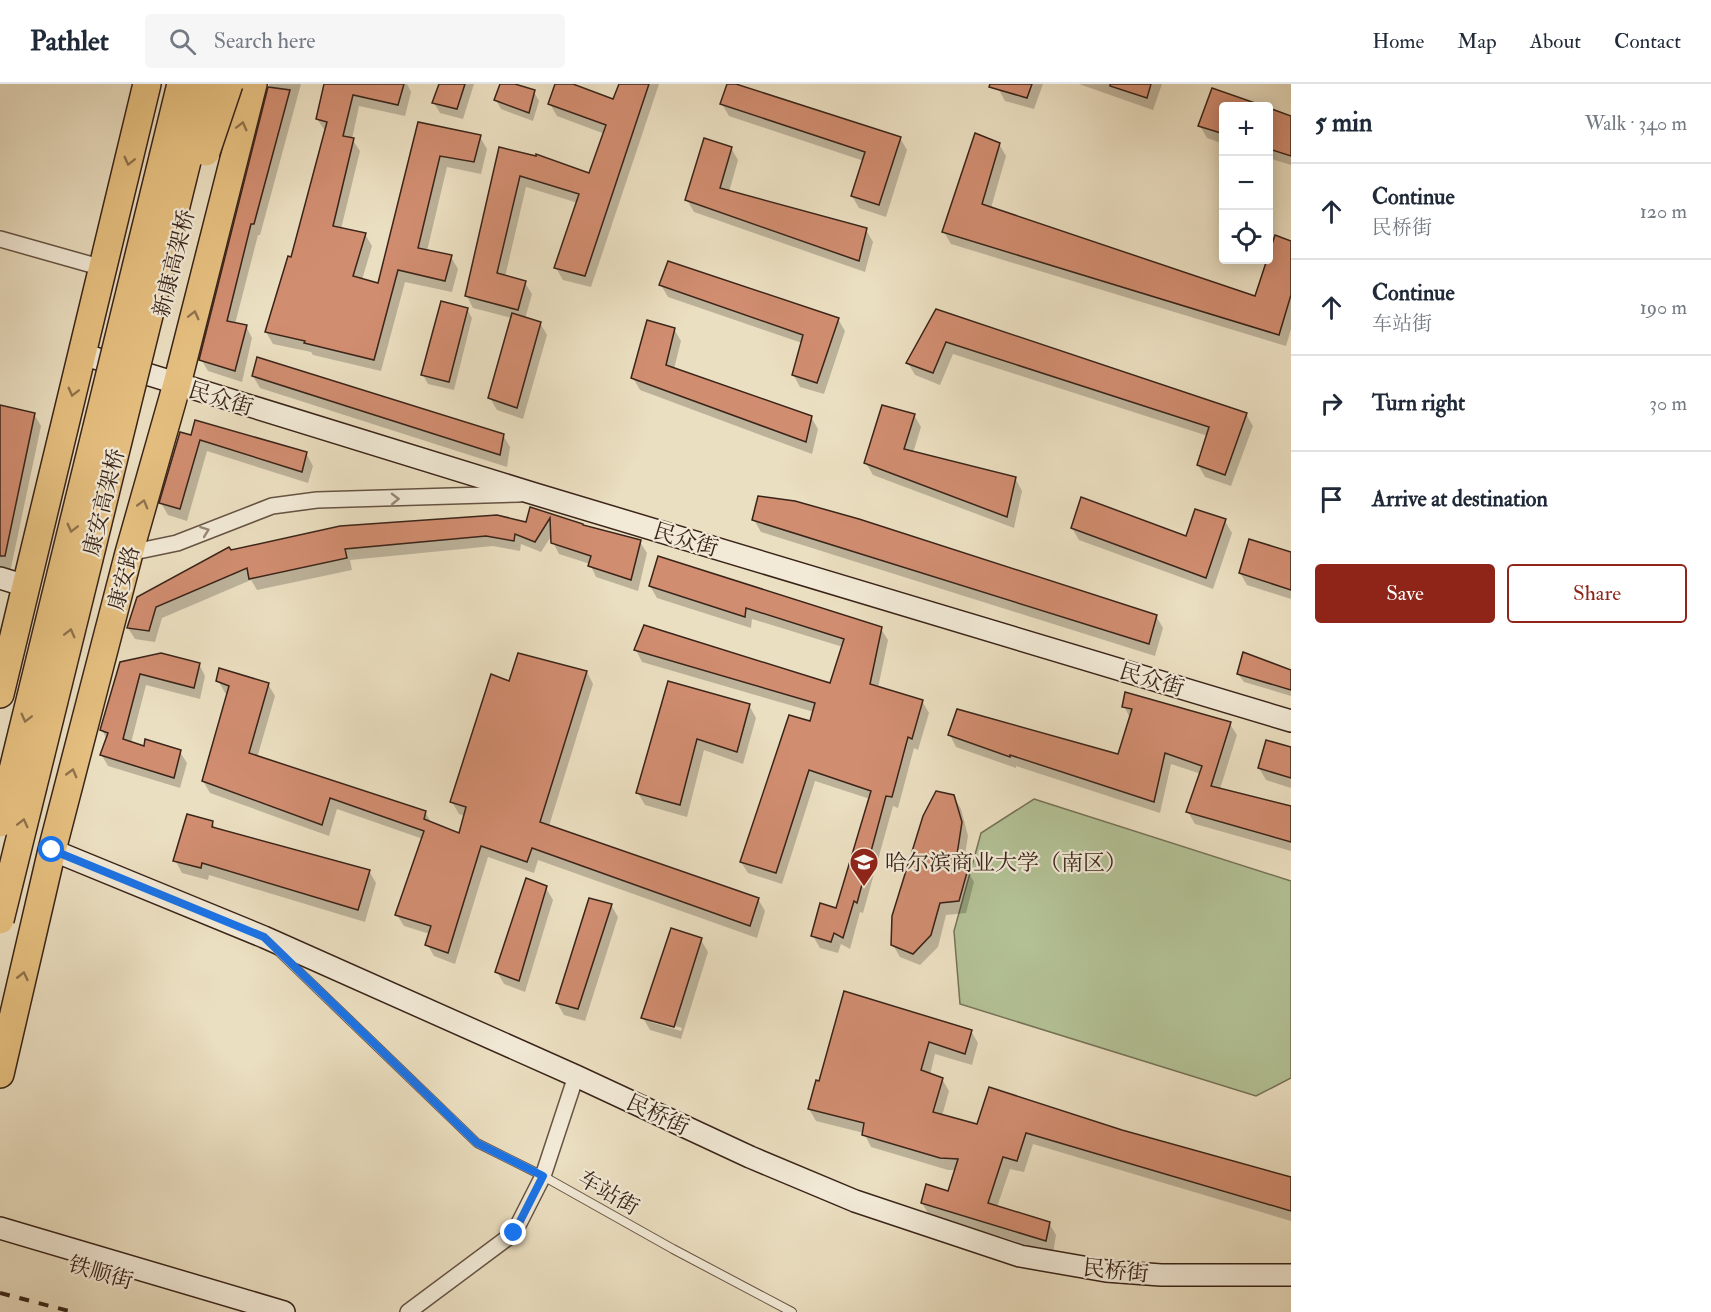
<!DOCTYPE html>
<meta charset="utf-8">
<style>
:root{--surface:#fff;--page:#f6f6f7;--text:#1f2937;--muted:#747a83;--line:#e0e1e3;--accent:#8f2418}
body{margin:0;font-family:"IM FELL Double Pica","Noto Serif SC",serif;background:var(--page);color:var(--text)}
.controls{position:absolute;right:18px;top:18px;display:grid;overflow:hidden;border-radius:6px;box-shadow:0 3px 15px #0003}
.controls button{width:54px;height:54px;display:grid;place-items:center;padding:0;border:0;border-bottom:2px solid var(--line);background:var(--surface);color:var(--text);font:30px sans-serif}
.stop{position:absolute;width:18px;height:18px;margin:-14px;border:4px solid #1a73e8;border-radius:50%;background:#fff}
.stop.end{background:#1a73e8;border-color:#fff;box-shadow:0 2px 6px #0008}
.list{margin:0;padding:0;list-style:none}
h2{display:flex;justify-content:space-between;align-items:center;height:78px;margin:0;padding:0 24px;font-size:26px}
h2 small{font-size:20px;font-weight:400;color:var(--muted)}
.list li{display:grid;grid-template-columns:39px 1fr auto;gap:18px;align-items:center;box-sizing:border-box;height:96px;padding:0 24px;border-top:2px solid var(--line)}
.list b{display:block;font-size:22px;white-space:nowrap}
.list p{margin:0;font-size:20px;white-space:nowrap;color:var(--muted)}
.list em{font-size:20px;font-style:normal;color:var(--muted)}
.actions{display:flex;gap:12px;padding:18px 24px}
.actions a{flex:1;padding:14px 0;border:2px solid var(--accent);border-radius:6px;text-align:center;font-size:21px;color:var(--accent)}
.actions .main{background:var(--accent);color:#fff}
.icon{flex:none;width:33px;height:33px;fill:none;stroke:currentColor;stroke-width:2;stroke-linecap:round;stroke-linejoin:round}
.map{position:relative;flex:none;width:1291px;height:1228px;overflow:hidden}
header{display:flex;align-items:center;gap:36px;box-sizing:border-box;height:84px;padding:0 30px;background:var(--surface);border-bottom:2px solid var(--line)}
header strong{font-size:28px}
nav{display:flex;gap:33px;margin-inline-start:auto;font-size:21px}
.search{width:420px;height:54px;background:var(--page);display:flex;align-items:center;gap:15px;box-sizing:border-box;padding:0 21px;border-radius:6px;color:var(--muted);font-size:22px}
main{display:flex}
aside{flex:1;background:var(--surface)}
.map>svg:first-child{display:block}
.green{fill:#b3c296;stroke:#767358;stroke-width:1.5}
.shadow{fill:#0003;fill-rule:evenodd}
.building{fill:#d18d70;stroke:#3a2419;stroke-width:1.5}
.lines{fill:none;stroke-linecap:round;stroke-linejoin:round}
.lane-casing{stroke:#665343;stroke-width:10}
.street-casing{stroke:#665343;stroke-width:18}
.secondary-casing{stroke:#3a2419;stroke-width:24}
.highway-casing{stroke:#3a2419;stroke-width:30}
.lane{stroke:#f2ead7;stroke-width:8}
.street{stroke:#f2ead7;stroke-width:15}
.secondary{stroke:#f2ead7;stroke-width:21}
.highway{stroke:#e6c080;stroke-width:27}
.rail{stroke:#3a2419;stroke-width:4;stroke-dasharray:10 10;stroke-linecap:butt}
.highway-bridge-casing{stroke:#3a2419;stroke-width:30;stroke-linecap:butt}
.highway-bridge{stroke:#e6c080;stroke-width:27}
.oneway{stroke:#90724c}
.oneway2{stroke:#968778}
.route{stroke:#1a73e8;stroke-width:8}
.labels{text-anchor:middle;stroke-width:4.5;stroke-linejoin:round;paint-order:stroke}
.street-label{font-size:22px;fill:#3a2419;stroke:#f2ead7}
.poi-label{font-size:22px;fill:#3a2419;stroke:#f2ead7;text-anchor:start}
</style>
<header>
<strong>Pathlet</strong>
<div class="search"><svg class="icon" aria-label="search" viewBox="0 0 24 24"><circle cx="10" cy="10" r="6"/><path d="M15 15l6 6"/></svg>Search here</div>
<nav><a>Home</a><a>Map</a><a>About</a><a>Contact</a></nav>
</header>
<main>
<div class="map">
<svg width="1291" height="1228" viewBox="0 0 1291 1228">
<rect width="100%" height="100%" fill="#ebdfc1"/>
<filter id="stains"><feTurbulence type="fractalNoise" baseFrequency=".00333" numOctaves="4"/><feColorMatrix values="0 0 0 0 .2 0 0 0 0 .09 0 0 0 0 .02 0 0 0 .5 -.17"/></filter>
<radialGradient id="worn" r=".72"><stop offset=".6" stop-color="#630" stop-opacity="0"/><stop offset="1" stop-color="#630" stop-opacity=".3"/></radialGradient>
<polygon class="green" points="1034,715 1291,797 1291,994 1256,1012 960,920 954,847 981,749"/>
<g class="shadow">
<polygon points="269,0 301,0 260,151 258,151 235,240 246,242 252,254 242,298 208,287 201,275 270,4"/>
<polygon points="326,0 407,0 411,8 405,32 359,22 352,55 360,67 341,145 365,150 372,162 362,196 379,201 419,39 480,53 487,65 481,90 447,83 427,167 451,173 458,185 452,208 405,198 381,287 313,271 311,268 273,260 266,248 292,175 326,48 317,35"/>
<polygon points="441,0 474,0 463,35 440,29 434,19"/>
<polygon points="501,0 510,0 534,8 539,17 533,37 501,25 496,16"/>
<polygon points="556,0 569,0 614,17 620,0 659,0 591,203 563,196 556,184 578,119 526,103 505,193 525,199 532,210 525,235 540,239 547,251 523,335 497,326 490,314 512,234 473,224 467,212 501,65 537,74 590,91 605,50 557,32 550,20"/>
<polygon points="729,0 900,54 907,66 886,133 859,124 852,112 864,77 729,32 722,20"/>
<polygon points="1000,0 1043,0 1034,25 1005,17 998,4"/>
<polygon points="1079,0 1162,0 1153,26"/>
<polygon points="1213,6 1260,22 1224,22 1224,60 1207,54 1200,42"/>
<polygon points="1268,26 1291,34 1291,81 1268,74"/>
<polygon points="999,60 1006,72 991,124 1256,214 1276,153 1291,159 1291,245 1286,262 951,160 944,148"/>
<polygon points="731,64 738,76 729,108 866,146 873,158 865,188 694,128 687,116"/>
<polygon points="661,201 838,235 845,247 824,310 800,303 793,290 802,259 668,213"/>
<polygon points="467,225 472,234 454,306 428,300 423,291"/>
<polygon points="936,227 1246,330 1253,342 1231,402 1205,393 1198,381 1208,352 953,270 940,301 915,291 908,279"/>
<polygon points="674,245 681,257 674,285 811,333 818,345 812,370 640,306 633,294"/>
<polygon points="253,292 503,351 510,363 507,383 260,304"/>
<polygon points="0,322 34,330 41,342 9,493 0,490"/>
<polygon points="914,331 921,343 913,369 1015,394 1022,407 1014,444 873,391 866,379"/>
<polygon points="181,350 306,369 313,382 308,399 207,367 187,437 168,431 161,419"/>
<polygon points="531,425 640,458 647,469 638,507 596,493 590,480 559,470 553,458 552,451 541,468 521,460 520,467 493,462 350,476 352,486 257,506 251,496 162,534 155,558 135,555 128,544 139,514 230,468 527,440"/>
<polygon points="1196,427 1225,437 1232,449 1213,505 1079,456 1072,444 1187,454"/>
<polygon points="754,436 1156,532 1163,544 1155,572 761,448"/>
<polygon points="1250,457 1291,470 1291,515 1247,501 1240,489"/>
<polygon points="650,502 881,545 888,556 878,604 922,617 929,629 918,666 914,664 898,724 893,722 863,829 860,828 850,865 841,860 838,869 820,864 813,852 837,826 870,715 815,697 782,800 748,789 741,778 811,639 814,628 642,578 636,566 831,601 843,563 752,535 751,544 657,514"/>
<polygon points="1244,570 1291,588 1291,612 1244,598 1238,590"/>
<polygon points="122,579 199,580 205,592 200,615 146,601 131,659 145,664 180,668 187,679 180,704 108,682 101,670 107,656 102,646"/>
<polygon points="587,588 593,600 549,742 758,815 765,827 757,854 538,776 534,789 488,773 455,880 434,872 427,860 430,850 404,842 397,831 423,755 337,725 329,752 210,709 203,697 228,610 225,609 218,596 268,600 275,612 257,674 425,728 432,740 460,751 465,732 459,730 452,718 510,599"/>
<polygon points="669,599 749,621 756,634 743,680 704,666 687,733 645,721 638,709"/>
<polygon points="1124,622 1230,640 1237,651 1220,705 1291,724 1291,767 1195,740 1188,728 1201,690 1171,680 1160,729 1016,682 1016,684 956,663 950,651 1119,672 1130,634"/>
<polygon points="1267,657 1291,665 1291,704 1266,696 1259,684"/>
<polygon points="953,712 961,725 968,752 963,783 967,786 974,798 966,829 946,831 938,863 920,881 900,873 893,861"/>
<polygon points="212,738 216,745 369,787 376,799 365,838 209,791 208,796 182,789 175,776"/>
<polygon points="546,804 553,816 525,908 504,900 497,888"/>
<polygon points="611,821 618,833 585,937 564,931 557,919"/>
<path d="M 701,856 L 708,868 L 681,955 L 650,946 L 643,934 ZM 651,935 L 682,944 L 681,947 L 651,938 Z"/>
<polygon points="845,909 971,947 978,959 972,981 935,970 930,991 942,995 949,1007 942,1032 978,1042 1121,1048 1291,1095 1291,1137 1033,1060 1024,1088 1010,1085 997,1123 1049,1139 1056,1151 1053,1169 929,1131 922,1119 949,1109 956,1086 948,1086 871,1063 864,1049 816,1037 809,1025 820,998"/>
</g>
<g class="building">
<polygon points="324,0 404,0 398,21 353,11 343,52 354,54 333,142 366,149 353,192 378,199 418,38 481,51 474,78 440,72 418,164 452,171 445,197 398,186 374,276 304,259 305,257 265,248 288,172 291,173 327,38 316,35"/>
<polygon points="439,0 465,0 457,25 432,19"/>
<polygon points="500,0 515,0 535,6 529,29 494,16"/>
<polygon points="555,0 573,0 613,15 619,0 649,0 585,192 554,184 579,110 520,92 497,189 526,197 518,226 465,212 499,63 536,72 536,70 589,89 606,41 548,20"/>
<polygon points="727,0 736,0 901,53 879,121 851,112 865,68 720,20"/>
<polygon points="990,0 1032,0 1027,14 989,3"/>
<polygon points="1110,0 1151,0 1147,14 1110,2"/>
<polygon points="268,3 290,6 254,140 251,140 227,237 247,241 235,287 199,276"/>
<polygon points="1212,4 1261,21 1260,22 1224,22 1224,50 1198,42"/>
<polygon points="1269,24 1291,32 1291,72 1269,65"/>
<polygon points="975,49 1000,59 982,120 1255,212 1275,151 1291,157 1291,211 1279,251 942,148"/>
<polygon points="704,54 732,63 720,104 867,144 859,177 685,116"/>
<polygon points="668,177 839,234 817,299 792,291 803,251 659,201"/>
<polygon points="441,217 468,224 449,298 421,291"/>
<polygon points="936,225 1247,329 1225,391 1197,381 1209,343 946,258 933,289 906,279"/>
<polygon points="512,229 541,238 517,324 488,314"/>
<polygon points="647,236 675,244 666,281 812,332 806,358 631,294"/>
<polygon points="257,273 504,350 500,371 252,292"/>
<polygon points="0,321 35,329 5,472 0,472"/>
<polygon points="882,321 915,330 904,365 1016,393 1007,433 864,379"/>
<polygon points="195,336 307,368 302,388 200,356 180,425 159,419 180,348 191,351"/>
<polygon points="758,412 795,417 859,435 1157,531 1149,560 752,436"/>
<polygon points="1081,413 1186,452 1195,425 1226,435 1206,494 1071,444"/>
<polygon points="530,423 583,440 583,441 641,456 631,496 588,482 591,472 551,459 550,434 535,458 515,450 514,457 486,452 345,465 347,474 249,495 247,484 156,523 149,547 127,544 137,513 229,463 231,466 340,442 497,431 526,438"/>
<polygon points="1249,455 1291,468 1291,506 1239,489"/>
<polygon points="658,472 882,543 870,600 923,616 912,655 908,653 892,713 886,712 857,819 854,817 843,854 834,849 831,858 811,852 820,819 836,824 871,707 809,686 776,789 740,778 789,631 810,637 815,619 634,566 644,541 830,599 844,555 746,524 745,533 649,502"/>
<polygon points="1243,568 1291,586 1291,606 1237,590"/>
<polygon points="161,569 200,579 194,604 140,590 123,655 144,662 145,655 181,666 174,694 100,671 108,649 100,646 120,578"/>
<polygon points="518,569 587,587 540,738 759,814 750,842 532,764 527,778 481,762 448,869 425,861 431,842 395,831 424,747 330,714 322,741 202,697 229,602 216,597 219,584 269,599 249,669 426,727 424,735 459,749 466,723 450,718 491,590 509,597"/>
<polygon points="668,597 750,620 737,668 697,655 680,721 636,709"/>
<polygon points="1125,608 1231,638 1211,702 1291,722 1291,758 1186,728 1202,682 1165,669 1154,718 1010,671 1010,673 948,651 957,625 1118,670 1132,625 1122,623"/>
<polygon points="1266,656 1291,663 1291,694 1258,684"/>
<polygon points="936,707 954,711 962,738 956,777 968,785 959,817 940,819 931,851 913,870 891,861 892,832 923,732"/>
<polygon points="187,730 213,737 212,743 370,786 358,826 202,779 201,784 173,777"/>
<polygon points="526,794 547,802 519,897 495,888"/>
<polygon points="589,814 612,820 578,925 556,919"/>
<polygon points="671,844 702,854 674,943 641,934"/>
<polygon points="844,907 972,946 965,970 929,958 921,986 943,994 933,1028 977,1040 989,1003 1122,1046 1291,1093 1291,1127 1026,1049 1017,1077 1003,1073 988,1119 1050,1138 1046,1157 921,1119 926,1100 948,1107 958,1075 940,1074 862,1051 864,1039 808,1025 816,996 819,997"/>
</g>
<g class="lines">
<g class="lane-casing">
<polyline id="lane" points="278,867 477,1059 543,1092 673,1165 792,1228"/>
</g>
<g class="street-casing">
<g id="street">
<polyline points="0,155 103,184"/>
<polyline points="129,469 177,459 272,422 317,416 520,410"/>
<polyline points="408,1228 514,1149 543,1092 576,992"/>
</g>
</g>
<g class="secondary-casing">
<g id="secondary">
<polyline points="82,270 535,410 1291,637"/>
<polyline points="0,494 26,502"/>
<polyline points="52,766 264,853 576,992 750,1073 855,1117 1020,1172 1106,1187 1161,1191 1291,1191"/>
<polyline points="0,1144 284,1228"/>
</g>
</g>
<g class="highway-casing">
<g id="highway">
<polyline points="0,610 147,0"/>
<polyline points="0,990 52,766 129,469 177,300 253,0"/>
</g>
</g>
<use href="#lane" class="lane"/>
<use href="#street" class="street"/>
<use href="#secondary" class="secondary"/>
<use href="#highway" class="highway"/>
<polyline class="rail" points="0,1209 73,1228"/>
<g class="highway-bridge-casing">
<g id="highway-bridge">
<polyline points="206,68 229,0"/>
<polyline points="0,739 181,0"/>
<polyline points="0,836 206,0"/>
</g>
</g>
<use href="#highway-bridge" class="highway-bridge"/>
</g>
<defs><path id="oneway-chevron" d="M-2-3.5L2.5 0L-2 3.5" fill="none" stroke-width="1.6" stroke-linecap="round" stroke-linejoin="round" transform="scale(1.5)"/></defs>
<g class="oneway">
<use href="#oneway-chevron" transform="translate(242 42) rotate(-76)"/>
<use href="#oneway-chevron" transform="translate(129 77) rotate(104)"/>
<use href="#oneway-chevron" transform="translate(194 231) rotate(-76)"/>
<use href="#oneway-chevron" transform="translate(73 308) rotate(104)"/>
<use href="#oneway-chevron" transform="translate(143 420) rotate(-74)"/>
<use href="#oneway-chevron" transform="translate(72 444) rotate(104)"/>
<use href="#oneway-chevron" transform="translate(70 549) rotate(-76)"/>
<use href="#oneway-chevron" transform="translate(26 634) rotate(104)"/>
<use href="#oneway-chevron" transform="translate(72 689) rotate(-75)"/>
<use href="#oneway-chevron" transform="translate(23 739) rotate(-76)"/>
<use href="#oneway-chevron" transform="translate(23 892) rotate(-77)"/>
</g>
<g class="oneway2">
<use href="#oneway-chevron" transform="translate(395 415) rotate(-1)"/>
<use href="#oneway-chevron" transform="translate(205 447) rotate(-21)"/>
</g>
<g class="lines">
<polyline class="route" points="52,766 264,853 477,1059 543,1092 514,1149"/>
</g>
<defs>
<g id="university-pin" transform="scale(1.5)"><path d="M0 17L-7.5 6A9.5 9.5 0 1 1 7.5 6Z" fill="#8f2418" stroke="#f2ead7"/><path d="M0-5L7-2L0 1L-7-2ZM-4 1L0 2.5L4 1V4Q0 6-4 4Z" fill="#fff"/></g>
</defs>
<g fill-rule="evenodd">
<use href="#university-pin" x="864" y="778"/>
</g>
<g class="labels">
<g class="street-label">
<text transform="translate(173 179) rotate(-76)" y="8">新康高架桥</text>
<text transform="translate(221 314) rotate(17)" y="8">民众街</text>
<text transform="translate(103 418) rotate(-76)" y="8">康安高架桥</text>
<text transform="translate(686 455) rotate(17)" y="8">民众街</text>
<text transform="translate(123 494) rotate(-75)" y="8">康安路</text>
<text transform="translate(1152 595) rotate(17)" y="8">民众街</text>
<text transform="translate(658 1030) rotate(25)" y="8">民桥街</text>
<text transform="translate(609 1108) rotate(30)" y="8">车站街</text>
<text transform="translate(1116 1186) rotate(6)" y="8">民桥街</text>
<text transform="translate(101 1188) rotate(16)" y="8">铁顺街</text>
</g>
<g class="poi-label">
<text x="885" y="786">哈尔滨商业大学（南区）</text>
</g>
</g>
<rect width="100%" height="100%" filter="url(#stains)"/>
<rect width="100%" height="100%" fill="url(#worn)"/>
</svg>
<div class="controls">
<button>+</button>
<button>−</button>
<button><svg class="icon" aria-label="locate" viewBox="0 0 24 24"><circle cx="12" cy="12" r="6"/><path d="M12 2v4M12 18v4M2 12h4M18 12h4"/></svg></button>
</div>
<div class="stop" style="left:52px;top:766px"></div>
<div class="stop end" style="left:514px;top:1149px"></div>
</div>
<aside>
<h2>5 min<small>Walk · 340 m</small></h2>
<ul class="list">
<li><svg class="icon" aria-label="ahead" viewBox="0 0 24 24"><path d="M12 20V5M6 11l6-6 6 6"/></svg><div><b>Continue</b><p>民桥街</p></div><em>120 m</em></li>
<li><svg class="icon" aria-label="ahead" viewBox="0 0 24 24"><path d="M12 20V5M6 11l6-6 6 6"/></svg><div><b>Continue</b><p>车站街</p></div><em>190 m</em></li>
<li><svg class="icon" aria-label="right" viewBox="0 0 24 24"><path d="M7 20v-9h11M14 6l5 5-5 5"/></svg><div><b>Turn right</b></div><em>30 m</em></li>
<li><svg class="icon" aria-label="arrive" viewBox="0 0 24 24"><path d="M6 21V4h12l-3 4 3 4H6"/></svg><div><b>Arrive at destination</b></div></li>
</ul>
<div class="actions"><a class="main">Save</a><a>Share</a></div>
</aside>
</main>
